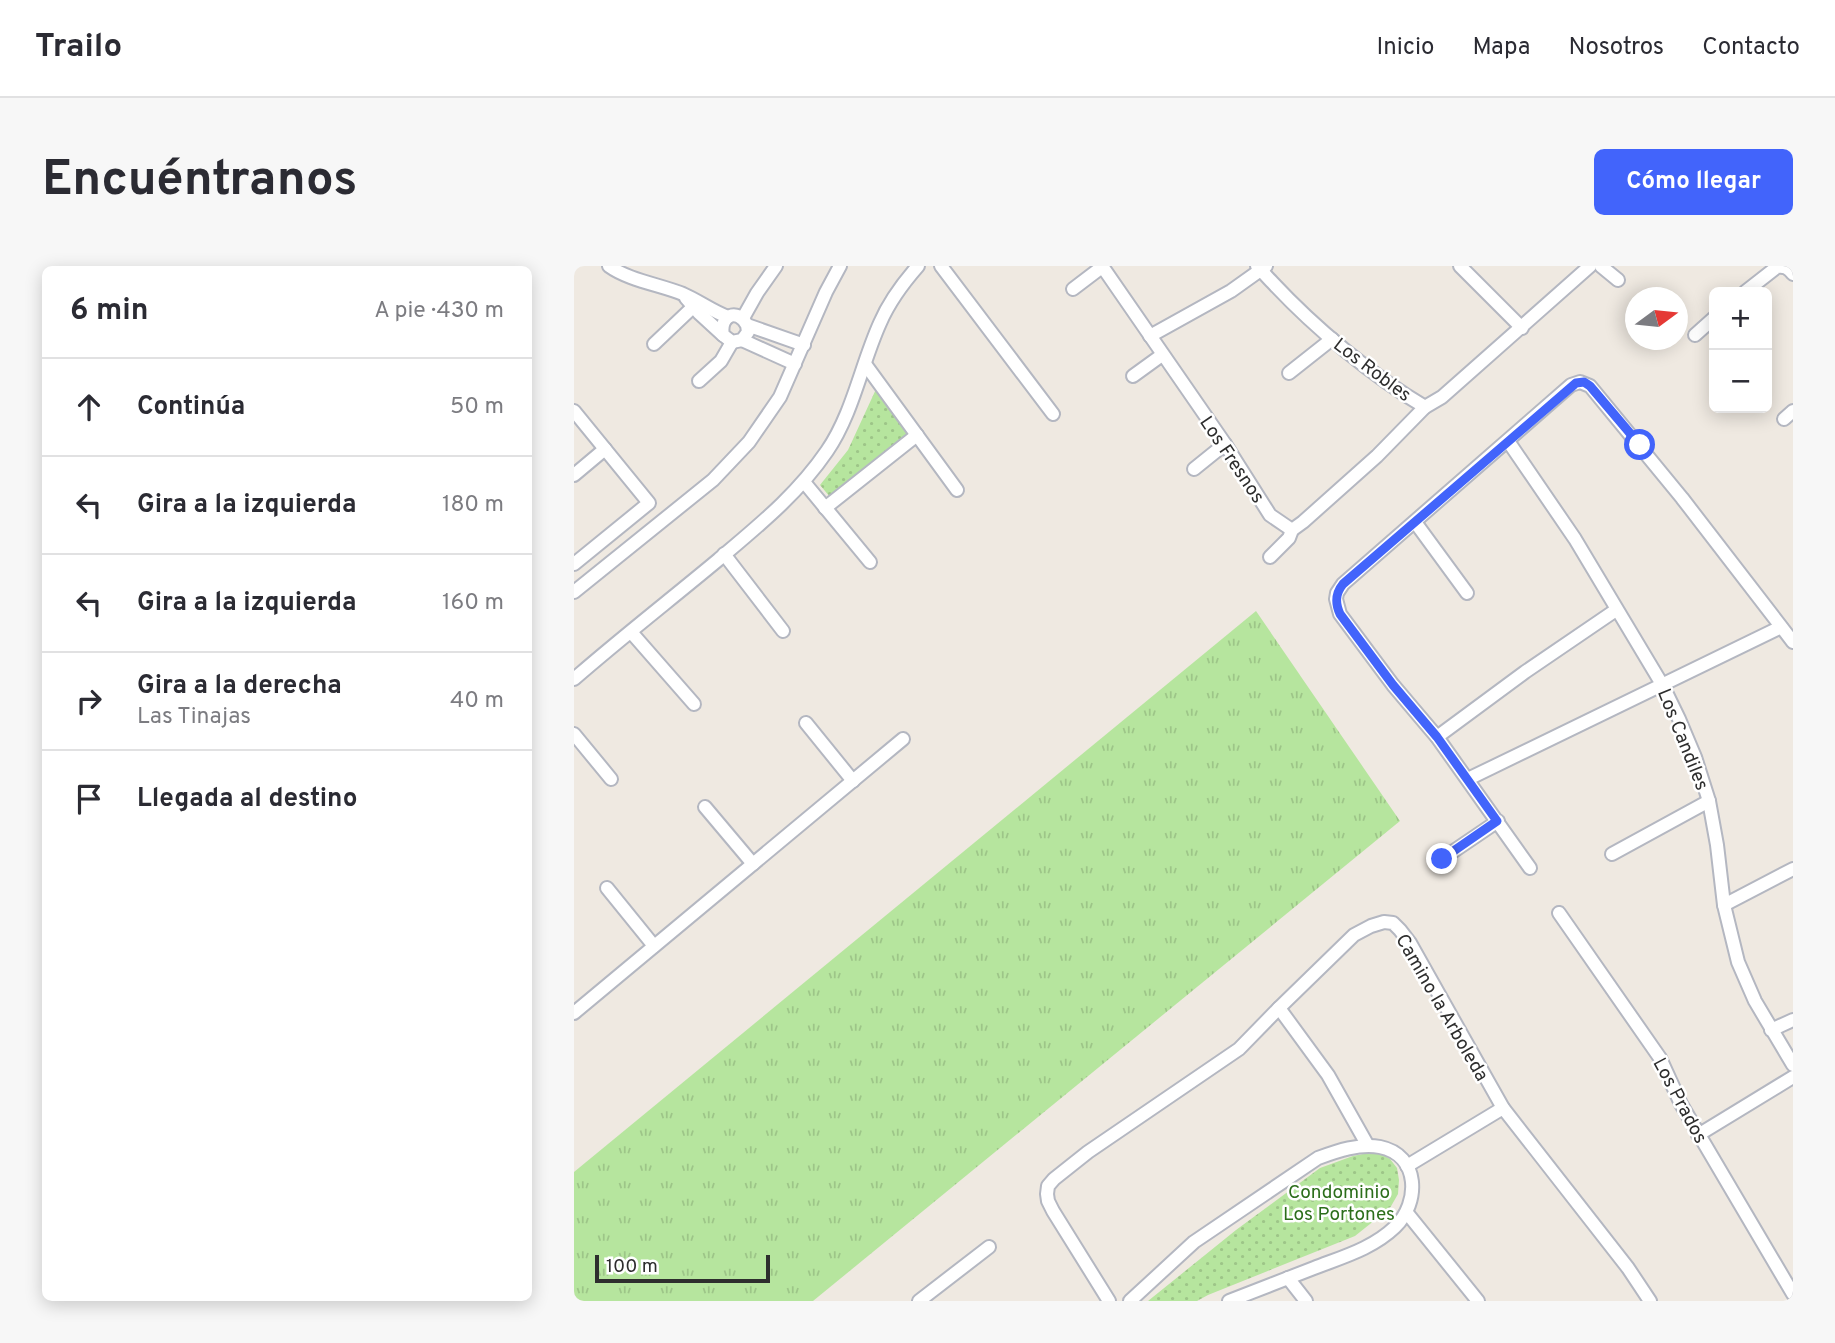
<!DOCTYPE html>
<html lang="es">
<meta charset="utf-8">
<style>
:root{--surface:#fff;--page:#f7f7f7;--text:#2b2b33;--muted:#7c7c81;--line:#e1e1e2;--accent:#4264fb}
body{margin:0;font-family:Overpass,sans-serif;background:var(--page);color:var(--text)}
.controls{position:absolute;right:21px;top:21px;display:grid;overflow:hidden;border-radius:10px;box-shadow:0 4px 18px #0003}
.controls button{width:63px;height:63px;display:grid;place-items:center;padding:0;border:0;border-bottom:2px solid var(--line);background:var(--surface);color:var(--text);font:35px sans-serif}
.compass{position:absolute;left:1051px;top:21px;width:63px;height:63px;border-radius:50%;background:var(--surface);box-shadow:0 4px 18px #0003;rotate:75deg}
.scale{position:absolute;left:21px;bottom:18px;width:175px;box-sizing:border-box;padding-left:7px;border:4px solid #2e2e2e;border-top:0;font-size:19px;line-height:24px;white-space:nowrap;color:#2e2e2e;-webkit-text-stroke:5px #fff;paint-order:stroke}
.stop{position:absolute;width:21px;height:21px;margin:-16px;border:5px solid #4264fb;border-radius:50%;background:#fff}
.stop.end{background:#4264fb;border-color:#fff;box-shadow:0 2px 7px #0008}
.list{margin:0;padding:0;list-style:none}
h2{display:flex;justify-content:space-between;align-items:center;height:91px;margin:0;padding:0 28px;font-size:30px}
h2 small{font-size:23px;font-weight:400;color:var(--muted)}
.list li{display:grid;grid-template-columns:46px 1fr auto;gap:21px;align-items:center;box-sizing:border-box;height:98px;padding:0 28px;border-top:2px solid var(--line)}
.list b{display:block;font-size:26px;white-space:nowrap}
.list p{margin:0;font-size:23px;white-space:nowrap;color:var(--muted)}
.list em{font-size:23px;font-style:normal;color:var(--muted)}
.icon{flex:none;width:38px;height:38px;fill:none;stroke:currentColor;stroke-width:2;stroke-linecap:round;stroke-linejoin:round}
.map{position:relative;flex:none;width:1219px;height:1035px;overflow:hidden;border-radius:10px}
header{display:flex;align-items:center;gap:42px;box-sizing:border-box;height:98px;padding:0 35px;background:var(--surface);border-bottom:2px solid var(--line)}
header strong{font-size:33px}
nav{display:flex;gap:38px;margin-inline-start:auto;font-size:24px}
.intro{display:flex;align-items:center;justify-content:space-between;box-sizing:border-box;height:168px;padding:0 42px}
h1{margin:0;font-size:49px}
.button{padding:18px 32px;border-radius:10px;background:var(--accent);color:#fff;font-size:24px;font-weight:700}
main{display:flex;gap:42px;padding:0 42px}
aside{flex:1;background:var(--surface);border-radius:10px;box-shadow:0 4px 18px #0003}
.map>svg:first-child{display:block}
.grass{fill:url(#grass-tufts)}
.park{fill:url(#park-dots)}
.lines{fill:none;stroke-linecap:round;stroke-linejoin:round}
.minor-casing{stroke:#b4b7c1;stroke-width:16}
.minor{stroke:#fff;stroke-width:12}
.route{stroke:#4264fb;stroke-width:9}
.labels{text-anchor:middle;stroke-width:5;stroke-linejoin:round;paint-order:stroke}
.street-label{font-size:19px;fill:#2e2e2e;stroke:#fff}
.park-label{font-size:19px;fill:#2c6e1b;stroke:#fff}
</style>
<header>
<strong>Trailo</strong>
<nav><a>Inicio</a><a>Mapa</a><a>Nosotros</a><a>Contacto</a></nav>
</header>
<div class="intro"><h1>Encuéntranos</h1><a class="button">Cómo llegar</a></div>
<main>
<aside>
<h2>6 min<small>A pie · 430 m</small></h2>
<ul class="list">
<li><svg class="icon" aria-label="ahead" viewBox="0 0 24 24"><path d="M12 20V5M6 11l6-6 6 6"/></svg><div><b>Continúa</b></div><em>50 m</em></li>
<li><svg class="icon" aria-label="left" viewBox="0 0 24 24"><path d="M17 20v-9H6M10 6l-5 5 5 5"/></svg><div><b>Gira a la izquierda</b></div><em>180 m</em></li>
<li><svg class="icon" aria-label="left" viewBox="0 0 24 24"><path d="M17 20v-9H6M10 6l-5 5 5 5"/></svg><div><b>Gira a la izquierda</b></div><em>160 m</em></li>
<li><svg class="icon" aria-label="right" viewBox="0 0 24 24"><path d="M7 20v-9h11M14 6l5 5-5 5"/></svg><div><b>Gira a la derecha</b><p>Las Tinajas</p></div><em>40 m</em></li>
<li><svg class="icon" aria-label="arrive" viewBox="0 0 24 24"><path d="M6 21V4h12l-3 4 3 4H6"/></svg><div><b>Llegada al destino</b></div></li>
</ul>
</aside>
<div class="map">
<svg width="1219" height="1035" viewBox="0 0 1219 1035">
<defs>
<pattern id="grass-tufts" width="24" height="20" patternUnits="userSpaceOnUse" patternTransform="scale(1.75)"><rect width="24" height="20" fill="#b6e59e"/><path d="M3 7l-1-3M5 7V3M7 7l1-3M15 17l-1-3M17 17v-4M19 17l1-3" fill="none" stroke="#9dc588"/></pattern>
<pattern id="park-dots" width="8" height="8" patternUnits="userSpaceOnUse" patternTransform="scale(1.75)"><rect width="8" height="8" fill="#b6e59e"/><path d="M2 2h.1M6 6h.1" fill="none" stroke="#9dc588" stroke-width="1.8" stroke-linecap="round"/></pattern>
</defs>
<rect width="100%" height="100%" fill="#efe9e1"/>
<polygon class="grass" points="682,345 826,555 239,1035 0,1035 0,906"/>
<g class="park">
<polygon points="303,121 334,167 256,231 246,219 274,184"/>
<polygon points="794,887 807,888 816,893 823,902 825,914 824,928 816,942 781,970 634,1029 623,1035 574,1035 662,964 746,902 779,890"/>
</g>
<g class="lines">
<g class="minor-casing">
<g id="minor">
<path d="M 35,0 C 54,14 87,19 109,28 C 125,35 138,45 154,51"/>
<polyline points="367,0 479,148"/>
<polyline points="528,0 651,178 696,249 718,264 729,256 803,190 851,141"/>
<path d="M 683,0 C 688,5 693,11 698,16 C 740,61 798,110 851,141 L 868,131 L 1016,0"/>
<polyline points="886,0 948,62"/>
<polyline points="1027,0 1044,14"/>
<polyline points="499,23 528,1"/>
<path d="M 1171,26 L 1203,1 C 1211,0 1214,2 1219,8"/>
<polyline points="112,32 125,47 149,69"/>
<polyline points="169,52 183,27 202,0"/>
<path d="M 173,59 L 174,66 L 168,74 L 158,76 L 149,69 C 145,50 163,41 173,59 L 230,79"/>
<polyline points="1121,69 1140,52"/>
<polyline points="576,70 657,25 692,0"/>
<polyline points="168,74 221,98"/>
<polyline points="80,78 119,41"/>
<polyline points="291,98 383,224"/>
<polyline points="715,107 758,73"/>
<polyline points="559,110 588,89"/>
<polyline points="125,115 147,95 158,76"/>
<polyline points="0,145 75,237 0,298"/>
<polyline points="1210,153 1219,145"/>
<polyline points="934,175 1001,273 1089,420 1105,453 1121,491 1135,535 1143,579 1150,639 1164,696 1181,735 1219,799"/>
<polyline points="620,203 651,178"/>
<polyline points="0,209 31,183"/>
<polyline points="230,216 296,296"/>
<polyline points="251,242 343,169"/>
<polyline points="841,256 893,327"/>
<polyline points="150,288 209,365"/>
<polyline points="696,291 715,272 718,264"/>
<polyline points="0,326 139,214 175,176 206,131 252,26 266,0"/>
<polyline points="57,366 120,438"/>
<path d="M 0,413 C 47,372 96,334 144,294 C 184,260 223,229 253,185 C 279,147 287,99 306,57 C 315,36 329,17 344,0"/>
<polyline points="232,457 279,515"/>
<polyline points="0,468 37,513"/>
<polyline points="863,471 951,406 1042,344"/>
<polyline points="894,513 1207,361"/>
<polyline points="131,541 179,598"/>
<polyline points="1038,588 1135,535"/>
<polyline points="868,593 924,555"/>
<polyline points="956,602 863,471 819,419 766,348 762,333 763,327 769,318 997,119 1006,116 1016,120 1108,232 1219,376"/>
<polyline points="33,622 80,680"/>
<polyline points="1150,639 1219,603"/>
<polyline points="985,647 1086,792 1107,838 1219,1028"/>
<polyline points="705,742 754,809 794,880"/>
<polyline points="0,747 329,473"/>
<polyline points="1197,764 1219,754"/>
<polyline points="1124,869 1219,811"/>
<polyline points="833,900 929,842"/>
<polyline points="833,947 904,1035"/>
<polyline points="714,1012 732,1035"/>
<polyline points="345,1035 415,981"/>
<polyline points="535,1035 479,945 474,935 473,928 474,920 480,913 514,886 665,783 705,742 780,669 797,660 810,656 819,657 826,664 836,677 929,842 1054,1002 1076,1035"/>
<path d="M 556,1035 L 620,976 L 744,892 C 763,885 786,877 806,881 C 846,889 846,937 821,961 C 798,983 768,991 740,1002 C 712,1013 683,1024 655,1035"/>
</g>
</g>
<use href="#minor" class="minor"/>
</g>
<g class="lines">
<path class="route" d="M 868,593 L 923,555 L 863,471 L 819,419 L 766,348 C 761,337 761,328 769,318 L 1002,117 L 1010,116 L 1016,120 L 1066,179"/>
</g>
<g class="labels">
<g class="street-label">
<text transform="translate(799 103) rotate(37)" y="7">Los Robles</text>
<text transform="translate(659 193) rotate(56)" y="7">Los Fresnos</text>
<text transform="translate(1110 473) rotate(68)" y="7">Los Candiles</text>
<text transform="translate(869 741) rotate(60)" y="7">Camino la Arboleda</text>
<text transform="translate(1107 834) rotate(62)" y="7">Los Prados</text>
</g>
<g class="park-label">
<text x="765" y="932">Condominio<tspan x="765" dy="22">Los Portones</tspan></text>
</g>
</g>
</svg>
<div class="controls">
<button>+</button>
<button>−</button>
</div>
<svg class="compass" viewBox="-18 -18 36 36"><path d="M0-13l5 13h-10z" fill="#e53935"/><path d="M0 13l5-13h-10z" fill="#7c7c81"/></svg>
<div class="scale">100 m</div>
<div class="stop" style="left:1066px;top:179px"></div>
<div class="stop end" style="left:868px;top:593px"></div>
</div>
</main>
